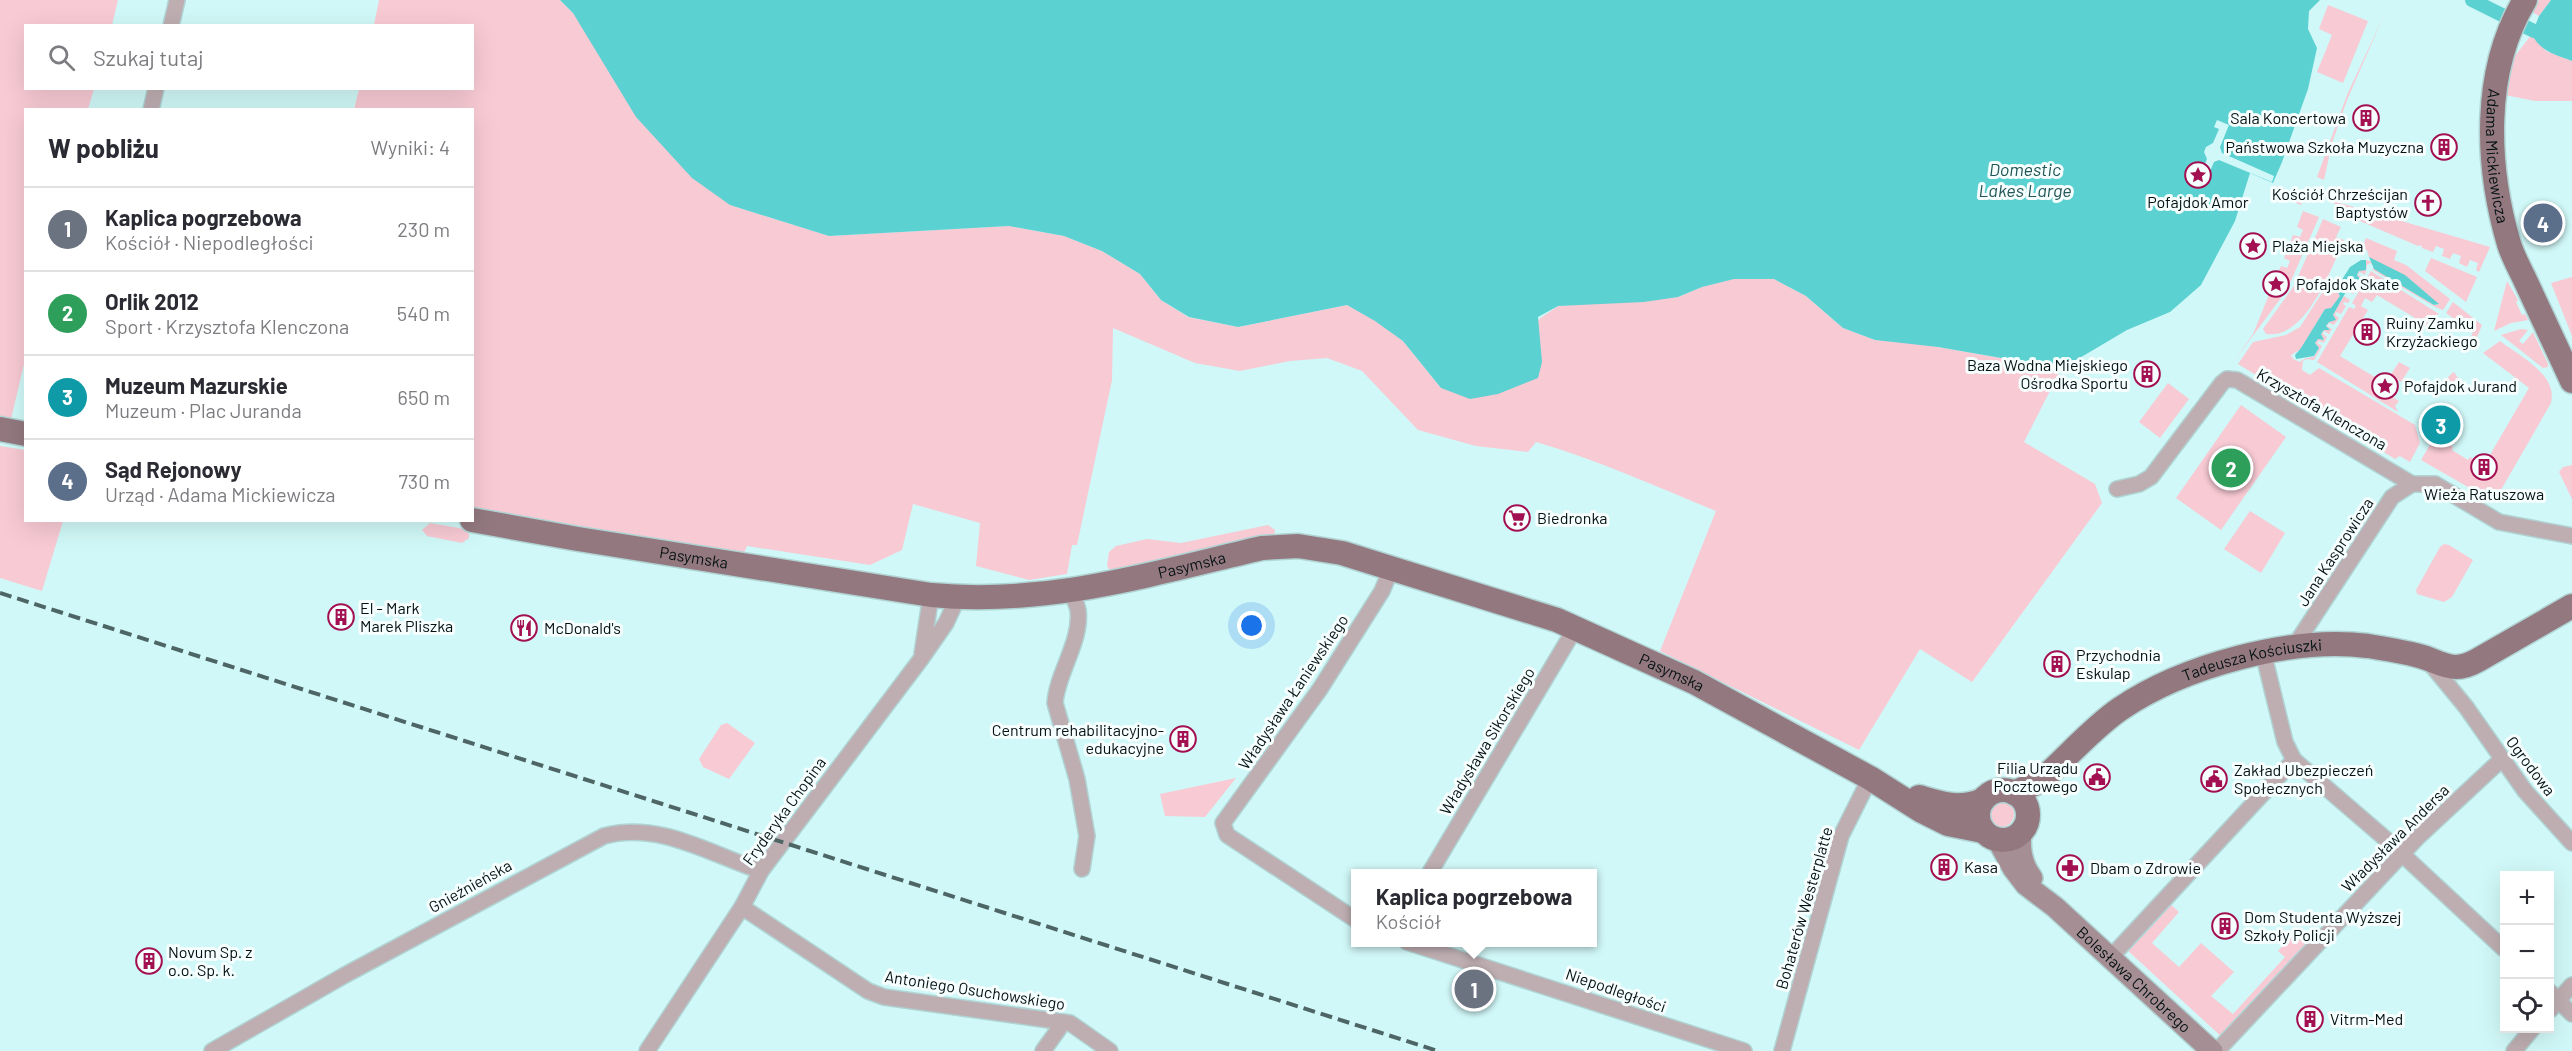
<!DOCTYPE html>
<html lang="pl">
<meta charset="utf-8">
<style>
:root{--surface:#fff;--page:#f2f2f3;--text:#2b2b33;--muted:#7c7c81;--line:#e1e1e2;--accent:#db2777}
body{margin:0;font-family:Barlow,sans-serif;background:var(--page);color:var(--text)}
.controls{position:absolute;right:18px;bottom:18px;display:grid;overflow:hidden;border-radius:0px;box-shadow:0 6px 24px #0002}
.controls button{width:54px;height:54px;display:grid;place-items:center;padding:0;border:0;border-bottom:2px solid var(--line);background:var(--surface);color:var(--text);font:30px sans-serif}
.you{position:absolute;left:1252px;top:626px;width:21px;height:21px;margin:-15px;border:4px solid #fff;border-radius:50%;background:#1a73e8;box-shadow:0 0 0 9px #1a73e833}
.badge{display:grid;place-items:center;width:39px;height:39px;border-radius:50%;background:var(--accent);color:#fff;font-size:20px;font-weight:700}
.pin{position:absolute;translate:-50% -50%;border:3px solid #fff;box-shadow:0 2px 6px #0006}
.popup{position:absolute;left:1351px;top:869px;width:246px;height:78px;box-sizing:border-box;display:grid;place-content:center;border-radius:0px;background:var(--surface);filter:drop-shadow(0 2px 4px #0005);font-size:20px;white-space:nowrap;color:var(--muted)}
.popup b{font-size:22px;color:var(--text)}
.popup::after{content:'';position:absolute;left:50%;top:100%;margin-left:-12px;border:12px solid transparent;border-top-color:var(--surface)}
.list{margin:0;padding:0;list-style:none}
h2{display:flex;justify-content:space-between;align-items:center;height:78px;margin:0;padding:0 24px;font-size:26px}
h2 small{font-size:20px;font-weight:400;color:var(--muted)}
.list li{display:grid;grid-template-columns:39px 1fr auto;gap:18px;align-items:center;box-sizing:border-box;height:84px;padding:0 24px;border-top:2px solid var(--line)}
.list b{display:block;font-size:22px;white-space:nowrap}
.list p{margin:0;font-size:20px;white-space:nowrap;color:var(--muted)}
.list em{font-size:20px;font-style:normal;color:var(--muted)}
.icon{flex:none;width:33px;height:33px;fill:none;stroke:currentColor;stroke-width:2;stroke-linecap:round;stroke-linejoin:round}
.map{position:relative;flex:none;width:2572px;height:1051px;overflow:hidden}
.search{position:absolute;background:var(--surface);box-shadow:0 6px 24px #0002;left:24px;top:24px;width:450px;height:66px;display:flex;align-items:center;gap:15px;box-sizing:border-box;padding:0 21px;border-radius:0px;color:var(--muted);font-size:22px}
.panel{position:absolute;background:var(--surface);box-shadow:0 6px 24px #0002;left:24px;top:108px;width:450px;height:414px;border-radius:0px}
.map>svg:first-child{display:block}
.green{fill:#f8cad4}
.water{fill:#5cd1d2}
.pier{fill:#d1f8f8}
.lines{fill:none;stroke-linecap:round;stroke-linejoin:round}
.canal{stroke:#5cd1d2;stroke-width:14}
.street-casing{stroke:#b0d3d3;stroke-width:18}
.secondary-casing{stroke:#b0d3d3;stroke-width:24}
.primary-casing{stroke:#b0d3d3;stroke-width:27}
.street{stroke:#beaeb2;stroke-width:15}
.secondary{stroke:#a58f94;stroke-width:21}
.primary{stroke:#93787f;stroke-width:24}
.rail{stroke:#4e6565;stroke-width:4;stroke-dasharray:12 6;stroke-linecap:butt}
.labels{text-anchor:middle;stroke-width:6;stroke-linejoin:round;paint-order:stroke}
.poi-label{font-size:16px;fill:#041112;stroke:#f7fefe;text-anchor:start}
.street-label{font-size:16px;fill:#041112;stroke:#f7fefe}
.water-label{font-size:18px;font-style:italic;fill:#235656;stroke:#f7fefe}
</style>
<div class="map">
<svg width="2572" height="1051" viewBox="0 0 2572 1051">
<rect width="100%" height="100%" fill="#d1f8f8"/>
<g class="green">
<polygon points="0,0 118,0 112,25 26,26 26,88 94,89 88,109 26,110 25,360 11,419 0,417"/>
<path d="M 379,0 L 560,0 L 573,13 L 730,205 L 829,236 L 1009,226 L 1064,236 L 1102,251 L 1140,274 L 1161,300 L 1188,317 L 1238,327 L 1347,305 L 1375,320 L 1403,341 L 1441,388 L 1558,306 L 1678,297 L 1702,287 L 1733,279 L 1774,279 L 1806,296 L 1843,328 L 1875,340 L 1914,343 L 2007,359 L 2038,372 L 2061,369 L 2024,442 L 2095,484 L 2102,503 L 1972,682 L 1920,649 L 1859,750 L 1660,651 L 1716,511 C 1657,487 1598,460 1536,442 L 1528,452 L 1476,446 L 1418,430 L 1362,371 L 1327,358 L 1290,361 L 1240,371 L 1195,363 L 1113,328 L 1112,380 L 1077,545 L 1072,545 L 1067,574 L 1029,580 L 976,566 L 980,523 L 913,504 L 902,550 L 870,565 L 747,546 L 743,555 L 473,507 L 472,110 L 354,110 L 359,89 L 472,88 L 472,26 L 374,25 Z"/>
<polygon points="2539,0 2551,0 2539,16 2532,12"/>
<polygon points="2328,5 2368,21 2343,83 2317,72 2332,35 2319,29"/>
<polygon points="2384,15 2347,100 2332,143 2324,180 2317,177 2347,95"/>
<polygon points="2532,34 2546,51 2572,61 2572,101 2535,101 2505,95 2511,61"/>
<polygon points="2277,186 2304,198 2301,205 2274,194"/>
<polygon points="2330,200 2480,244 2490,247 2479,272 2476,270 2478,263 2470,260 2467,267 2459,263 2461,256 2453,253 2450,259 2442,256 2444,249 2436,246 2433,252 2422,248 2421,245 2418,246 2353,218"/>
<polygon points="2303,211 2319,217 2287,290 2234,361 2253,334 2273,285 2276,286 2278,282 2274,281 2281,266 2287,268 2290,261 2284,258 2287,250 2293,253 2296,245 2290,243 2293,235 2300,237 2303,230 2297,227"/>
<path d="M 2323,219 L 2341,227 L 2336,237 L 2344,240 C 2331,269 2306,340 2266,334 L 2263,329 L 2294,286 Z"/>
<polygon points="2366,238 2397,251 2394,260 2406,265 2450,299 2443,310 2435,307 2373,270 2374,265 2370,263 2367,265 2365,275 2360,272 2358,275 2363,278 2359,285 2354,282 2352,285 2357,288 2353,294 2349,292 2345,293 2347,290 2354,289 2351,285 2366,260 2370,261 2374,265 2375,269 2434,305 2438,305 2369,257 2367,250 2362,248"/>
<polygon points="2431,258 2477,277 2466,302 2425,271"/>
<polygon points="2371,271 2439,314 2434,316 2430,327 2377,295 2372,302 2365,298 2361,306 2368,310 2340,356 2393,388 2389,395 2399,401 2395,406 2398,412 2317,362 2349,307 2354,309 2356,306 2352,303"/>
<polygon points="2572,277 2572,336 2551,283"/>
<polygon points="2507,281 2518,300 2516,302 2522,315 2525,314 2528,320 2511,323 2494,331"/>
<polygon points="2329,282 2338,287 2336,289 2340,296 2331,309 2325,309 2301,349 2291,355 2293,359 2300,362 2306,358 2314,357 2319,348 2315,343 2318,339 2324,340 2321,335 2324,330 2330,330 2326,326 2344,296 2350,300 2348,303 2344,302 2343,304 2346,306 2341,314 2336,312 2335,315 2339,318 2334,325 2329,323 2327,326 2332,329 2329,334 2324,331 2323,334 2327,337 2324,343 2319,341 2317,343 2322,346 2314,360 2307,359 2303,361 2302,370 2310,375 2319,368 2415,425 2420,443 2410,462 2400,456 2395,459 2382,451 2382,447 2374,441 2368,443 2238,364 2253,342 2286,335 2300,327"/>
<polygon points="2453,302 2482,325 2474,345 2468,341 2473,333 2446,313"/>
<polygon points="2521,329 2528,330 2519,341 2523,344 2533,332 2548,364 2548,367 2543,368 2501,335"/>
<path d="M 2500,341 C 2519,356 2558,374 2551,403 L 2494,502 L 2421,460 L 2431,443 L 2425,439 L 2423,429 L 2453,447 L 2452,450 L 2468,460 L 2470,457 L 2478,462 L 2474,470 L 2487,477 L 2495,464 L 2487,460 L 2529,388 L 2483,353 Z"/>
<polygon points="2399,362 2410,368 2401,382 2398,380 2396,383 2388,379"/>
<path d="M 2454,372 L 2458,378 L 2449,394 L 2443,395 C 2440,388 2448,375 2454,372 Z"/>
<polygon points="2245,374 2388,460 2387,462 2238,375"/>
<polygon points="2168,383 2189,399 2160,438 2139,422"/>
<polygon points="2241,405 2286,437 2221,530 2176,498"/>
<polygon points="0,446 25,450 26,520 63,521 42,591 0,578"/>
<polygon points="2572,465 2572,499 2559,472 2563,467"/>
<polygon points="2250,511 2285,533 2261,573 2224,549"/>
<polygon points="430,523 465,529 469,534 469,538 462,543 427,536 422,530"/>
<polygon points="1268,525 1275,530 1274,536 1112,573 1107,566 1109,552 1116,546 1147,539 1181,543"/>
<polygon points="2444,544 2449,545 2473,560 2452,597 2444,602 2417,594 2416,590 2440,547"/>
<polygon points="727,723 755,743 729,779 703,767 699,759 721,725"/>
<polygon points="1236,778 1205,817 1165,816 1160,794"/>
<circle cx="2001" cy="814" r="13"/>
<polygon points="2169,903 2179,912 2152,943 2179,967 2201,943 2234,972 2211,996 2233,1014 2285,957 2278,951 2292,936 2298,941 2307,933 2312,938 2224,1039 2126,949"/>
</g>
<g class="water">
<polygon points="560,0 2320,0 2309,11 2308,29 2317,48 2308,89 2282,162 2273,183 2250,173 2235,221 2201,285 2170,312 2127,330 2061,369 2038,372 2007,359 1938,347 1875,340 1843,328 1806,296 1774,279 1734,279 1702,287 1678,297 1644,302 1558,306 1538,317 1542,362 1538,378 1498,394 1470,399 1441,388 1403,341 1375,321 1347,305 1238,327 1189,317 1161,300 1140,274 1102,251 1064,236 1009,226 829,236 730,205 692,178 636,117 573,13"/>
<path d="M 2551,0 L 2572,0 L 2572,61 C 2556,55 2539,51 2532,34 L 2539,16 Z"/>
<polygon points="2369,257 2405,275 2439,304 2434,305 2374,269"/>
<polygon points="2361,260 2366,260 2366,270 2359,271 2357,275 2360,279 2358,282 2353,281 2351,285 2353,291 2347,290 2333,315 2336,320 2329,322 2326,326 2330,330 2324,330 2321,334 2324,340 2318,339 2315,343 2319,348 2314,356 2296,359 2295,355 2301,348 2325,309 2331,308 2340,296 2336,289 2350,267"/>
</g>
<polygon class="pier" points="2217,120 2229,125 2220,147 2222,153 2274,176 2272,182 2219,160 2214,162 2205,183 2193,177 2196,170 2202,171 2207,159 2204,152 2206,147 2213,143 2219,129 2214,127"/>
<g class="lines">
<polyline class="canal" points="2472,0 2534,31"/>
<g class="street-casing">
<g id="street">
<polyline points="171,26 177,0"/>
<polyline points="151,110 156,88"/>
<polyline points="2412,484 2435,484 2499,522 2572,536"/>
<polyline points="2117,489 2139,484 2151,477 2222,383 2227,379 2237,380 2412,484"/>
<path d="M 1071,592 C 1073,598 1077,604 1078,610 C 1082,641 1057,673 1055,703 L 1077,779 L 1087,836 L 1082,869"/>
<polyline points="2300,646 2299,639 2392,497 2412,484"/>
<polyline points="2263,652 2285,742 2294,760 2388,841 2504,949"/>
<polyline points="922,654 931,595"/>
<polyline points="2429,662 2466,707 2525,791 2572,843"/>
<polyline points="1429,874 1570,637 1574,627"/>
<polyline points="742,907 868,991 884,997 1070,1023 1110,1051"/>
<polyline points="1356,920 1227,835 1223,823 1320,689 1382,591 1392,567"/>
<polyline points="1407,942 1744,1051"/>
<polyline points="2110,958 2294,760"/>
<polyline points="2550,992 2572,1014"/>
<polyline points="2550,1010 2572,985"/>
<path d="M 212,1051 L 345,975 L 604,836 C 659,821 710,854 761,871"/>
<polyline points="647,1051 742,907 761,871 921,659 946,623 958,597"/>
<polyline points="1043,1051 1063,1023"/>
<polyline points="1782,1051 1841,836 1870,778"/>
<polyline points="2217,1051 2417,838 2502,759"/>
<polyline points="2514,1051 2533,1028"/>
</g>
</g>
<g class="secondary-casing">
<g id="secondary">
<path d="M 2021,833 C 2019,849 2022,865 2032,878"/>
<path id="s1" d="M 1997,839 L 2013,868 L 2026,885 L 2055,907 L 2212,1051"/>
</g>
</g>
<g class="primary-casing">
<g id="primary">
<path id="s2" d="M 2525,0 C 2482,71 2486,166 2509,244 C 2513,257 2520,269 2526,282 C 2541,315 2557,348 2572,381"/>
<polyline points="0,429 26,434"/>
<path id="s3" d="M 472,520 L 578,539 L 931,595 C 1047,606 1151,574 1262,548 L 1298,546 L 1342,553 L 1557,620 L 1694,682 L 1870,778 L 1922,811 L 1948,824 L 1983,831"/>
<circle cx="2003" cy="815" r="25"/>
<path id="s4" d="M 2014,793 L 2036,783 L 2046,776 C 2069,755 2095,726 2120,709 C 2183,666 2292,636 2368,646 C 2387,649 2408,652 2426,658 C 2437,662 2445,667 2456,667 C 2464,667 2471,664 2478,660 L 2572,606"/>
<path d="M 1919,797 C 1943,804 1959,810 1983,800"/>
</g>
</g>
<use href="#street" class="street"/>
<use href="#secondary" class="secondary"/>
<use href="#primary" class="primary"/>
<polyline class="rail" points="0,593 1438,1051"/>
</g>
<defs>
<g id="building-ring" transform="scale(1.35)"><circle r="9.5" fill="#f7fefe" stroke="#a31051" stroke-width="1.5"/><path d="M-4-6H4V6H1V3H-1V6H-4ZM-2.5-4.3h1.7v1.8h-1.7ZM.8-4.3h1.7v1.8H.8ZM-2.5-1h1.7V.8h-1.7ZM.8-1h1.7V.8H.8Z" fill="#a31051"/></g>
<g id="sight-ring" transform="scale(1.35)"><circle r="9.5" fill="#f7fefe" stroke="#a31051" stroke-width="1.5"/><path d="M0-6L1.8-2.2L6-1.7L2.9 1.2L3.7 5.4L0 3.3L-3.7 5.4L-2.9 1.2L-6-1.7L-1.8-2.2Z" fill="#a31051"/></g>
<g id="church-ring" transform="scale(1.35)"><circle r="9.5" fill="#f7fefe" stroke="#a31051" stroke-width="1.5"/><path d="M-1.2-6h2.4v3.5h3.3v2.4h-3.3V6h-2.4V-.1h-3.3v-2.4h3.3Z" fill="#a31051"/></g>
<g id="supermarket-ring" transform="scale(1.35)"><circle r="9.5" fill="#f7fefe" stroke="#a31051" stroke-width="1.5"/><path d="M-6-5.5h2.5l.6 2H6L4.5 2H-2.5L-4.4-4H-6ZM-1.5 3.2a1.3 1.3 0 1 0 .1 0ZM3 3.2a1.3 1.3 0 1 0 .1 0Z" fill="#a31051"/></g>
<g id="restaurant-ring" transform="scale(1.35)"><circle r="9.5" fill="#f7fefe" stroke="#a31051" stroke-width="1.5"/><path d="M-5-6h1v4h1v-4h1v4h1v-4h1v5L-1.5 .5V6h-2V.5L-5-1ZM5-6V6H3V1.5H1.5Q1.5-4 5-6Z" fill="#a31051"/></g>
<g id="civic-ring" transform="scale(1.35)"><circle r="9.5" fill="#f7fefe" stroke="#a31051" stroke-width="1.5"/><path d="M-.6-6.5H3V-4.5H.6V-3L4-1V1h2V6H-6V1h2V-1L-.6-3ZM-1.2 2.5V6h2.4V2.5Z" fill="#a31051"/></g>
<g id="pharmacy-ring" transform="scale(1.35)"><circle r="9.5" fill="#f7fefe" stroke="#a31051" stroke-width="1.5"/><path d="M-2-6h4v4h4v4h-4v4h-4v-4h-4v-4h4Z" fill="#a31051"/></g>
</defs>
<g fill-rule="evenodd">
<use href="#building-ring" x="2366" y="118"/>
<use href="#building-ring" x="2444" y="147"/>
<use href="#sight-ring" x="2198" y="175"/>
<use href="#church-ring" x="2428" y="203"/>
<use href="#sight-ring" x="2253" y="246"/>
<use href="#sight-ring" x="2276" y="284"/>
<use href="#building-ring" x="2367" y="332"/>
<use href="#building-ring" x="2147" y="374"/>
<use href="#sight-ring" x="2385" y="386"/>
<use href="#building-ring" x="2484" y="467"/>
<use href="#supermarket-ring" x="1517" y="518"/>
<use href="#building-ring" x="341" y="617"/>
<use href="#restaurant-ring" x="524" y="628"/>
<use href="#building-ring" x="2057" y="664"/>
<use href="#building-ring" x="1183" y="739"/>
<use href="#civic-ring" x="2097" y="777"/>
<use href="#civic-ring" x="2214" y="779"/>
<use href="#building-ring" x="1944" y="867"/>
<use href="#pharmacy-ring" x="2070" y="868"/>
<use href="#building-ring" x="2225" y="926"/>
<use href="#building-ring" x="149" y="961"/>
<use href="#building-ring" x="2310" y="1019"/>
</g>
<g class="labels">
<g class="poi-label">
<text x="2346" y="124" text-anchor="end">Sala Koncertowa</text>
<text x="2424" y="153" text-anchor="end">Państwowa Szkoła Muzyczna</text>
<text x="2408" y="200" text-anchor="end">Kościół Chrześcijan<tspan x="2408" dy="18">Baptystów</tspan></text>
<text x="2198" y="208" text-anchor="middle">Pofajdok Amor</text>
<text x="2272" y="252">Plaża Miejska</text>
<text x="2296" y="290">Pofajdok Skate</text>
<text x="2386" y="329">Ruiny Zamku<tspan x="2386" dy="18">Krzyżackiego</tspan></text>
<text x="2128" y="371" text-anchor="end">Baza Wodna Miejskiego<tspan x="2128" dy="18">Ośrodka Sportu</tspan></text>
<text x="2404" y="392">Pofajdok Jurand</text>
<text x="2484" y="500" text-anchor="middle">Wieża Ratuszowa</text>
<text x="1537" y="524">Biedronka</text>
<text x="360" y="614">El - Mark<tspan x="360" dy="18">Marek Pliszka</tspan></text>
<text x="544" y="634">McDonald's</text>
<text x="2076" y="661">Przychodnia<tspan x="2076" dy="18">Eskulap</tspan></text>
<text x="1164" y="736" text-anchor="end">Centrum rehabilitacyjno-<tspan x="1164" dy="18">edukacyjne</tspan></text>
<text x="2078" y="774" text-anchor="end">Filia Urządu<tspan x="2078" dy="18">Pocztowego</tspan></text>
<text x="2234" y="776">Zakład Ubezpieczeń<tspan x="2234" dy="18">Społecznych</tspan></text>
<text x="1964" y="873">Kasa</text>
<text x="2090" y="874">Dbam o Zdrowie</text>
<text x="2244" y="923">Dom Studenta Wyższej<tspan x="2244" dy="18">Szkoły Policji</tspan></text>
<text x="168" y="958">Novum Sp. z<tspan x="168" dy="18">o.o. Sp. k.</tspan></text>
<text x="2330" y="1025">Vitrm-Med</text>
</g>
<g class="street-label">
<text dy="6" stroke="none"><textPath href="#s2" startOffset="162">Adama Mickiewicza</textPath></text>
<text transform="translate(2322 409) rotate(30)" y="6">Krzysztofa Klenczona</text>
<text transform="translate(2335 552) rotate(-57)" y="6">Jana Kasprowicza</text>
<text dy="6" stroke="none"><textPath href="#s3" startOffset="225">Pasymska</textPath></text>
<text dy="6" stroke="none"><textPath href="#s3" startOffset="729">Pasymska</textPath></text>
<text dy="6" stroke="none"><textPath href="#s4" startOffset="279">Tadeusza Kościuszki</textPath></text>
<text dy="6" stroke="none"><textPath href="#s3" startOffset="1233">Pasymska</textPath></text>
<text transform="translate(1293 692) rotate(-56)" y="6">Władysława Łaniewskiego</text>
<text transform="translate(1487 741) rotate(-59)" y="6">Władysława Sikorskiego</text>
<text transform="translate(2531 766) rotate(53)" y="6">Ogrodowa</text>
<text transform="translate(784 811) rotate(-54)" y="6">Fryderyka Chopina</text>
<text transform="translate(2395 838) rotate(-45)" y="6">Władysława Andersa</text>
<text transform="translate(470 886) rotate(-29)" y="6">Gnieźnieńska</text>
<text transform="translate(1804 908) rotate(-74)" y="6">Bohaterów Westerplatte</text>
<text dy="6" stroke="none"><textPath href="#s1" startOffset="198">Bolesława Chrobrego</textPath></text>
<text transform="translate(975 990) rotate(9)" y="6">Antoniego Osuchowskiego</text>
<text transform="translate(1616 990) rotate(19)" y="6">Niepodległości</text>
</g>
<g class="water-label">
<text x="2025" y="176">Domestic<tspan x="2025" dy="21">Lakes Large</tspan></text>
</g>
</g>
</svg>
<div class="controls">
<button>+</button>
<button>−</button>
<button><svg class="icon" aria-label="locate" viewBox="0 0 24 24"><circle cx="12" cy="12" r="6"/><path d="M12 2v4M12 18v4M2 12h4M18 12h4"/></svg></button>
</div>
<div class="you"></div>
<div class="pin badge" style="left:1474px;top:989px;background:#6b7280">1</div>
<div class="popup"><b>Kaplica pogrzebowa</b>Kościół</div>
<div class="pin badge" style="left:2231px;top:468px;background:#2e9e5b">2</div>
<div class="pin badge" style="left:2441px;top:425px;background:#0f9aa8">3</div>
<div class="pin badge" style="left:2543px;top:223px;background:#5c6f8a">4</div>
<div class="search"><svg class="icon" aria-label="search" viewBox="0 0 24 24"><circle cx="10" cy="10" r="6"/><path d="M15 15l6 6"/></svg>Szukaj tutaj</div>
<section class="panel">
<h2>W pobliżu<small>Wyniki: 4</small></h2>
<ul class="list">
<li><span class="badge" style="background:#6b7280">1</span><div><b>Kaplica pogrzebowa</b><p>Kościół · Niepodległości</p></div><em>230 m</em></li>
<li><span class="badge" style="background:#2e9e5b">2</span><div><b>Orlik 2012</b><p>Sport · Krzysztofa Klenczona</p></div><em>540 m</em></li>
<li><span class="badge" style="background:#0f9aa8">3</span><div><b>Muzeum Mazurskie</b><p>Muzeum · Plac Juranda</p></div><em>650 m</em></li>
<li><span class="badge" style="background:#5c6f8a">4</span><div><b>Sąd Rejonowy</b><p>Urząd · Adama Mickiewicza</p></div><em>730 m</em></li>
</ul>
</section>
</div>
